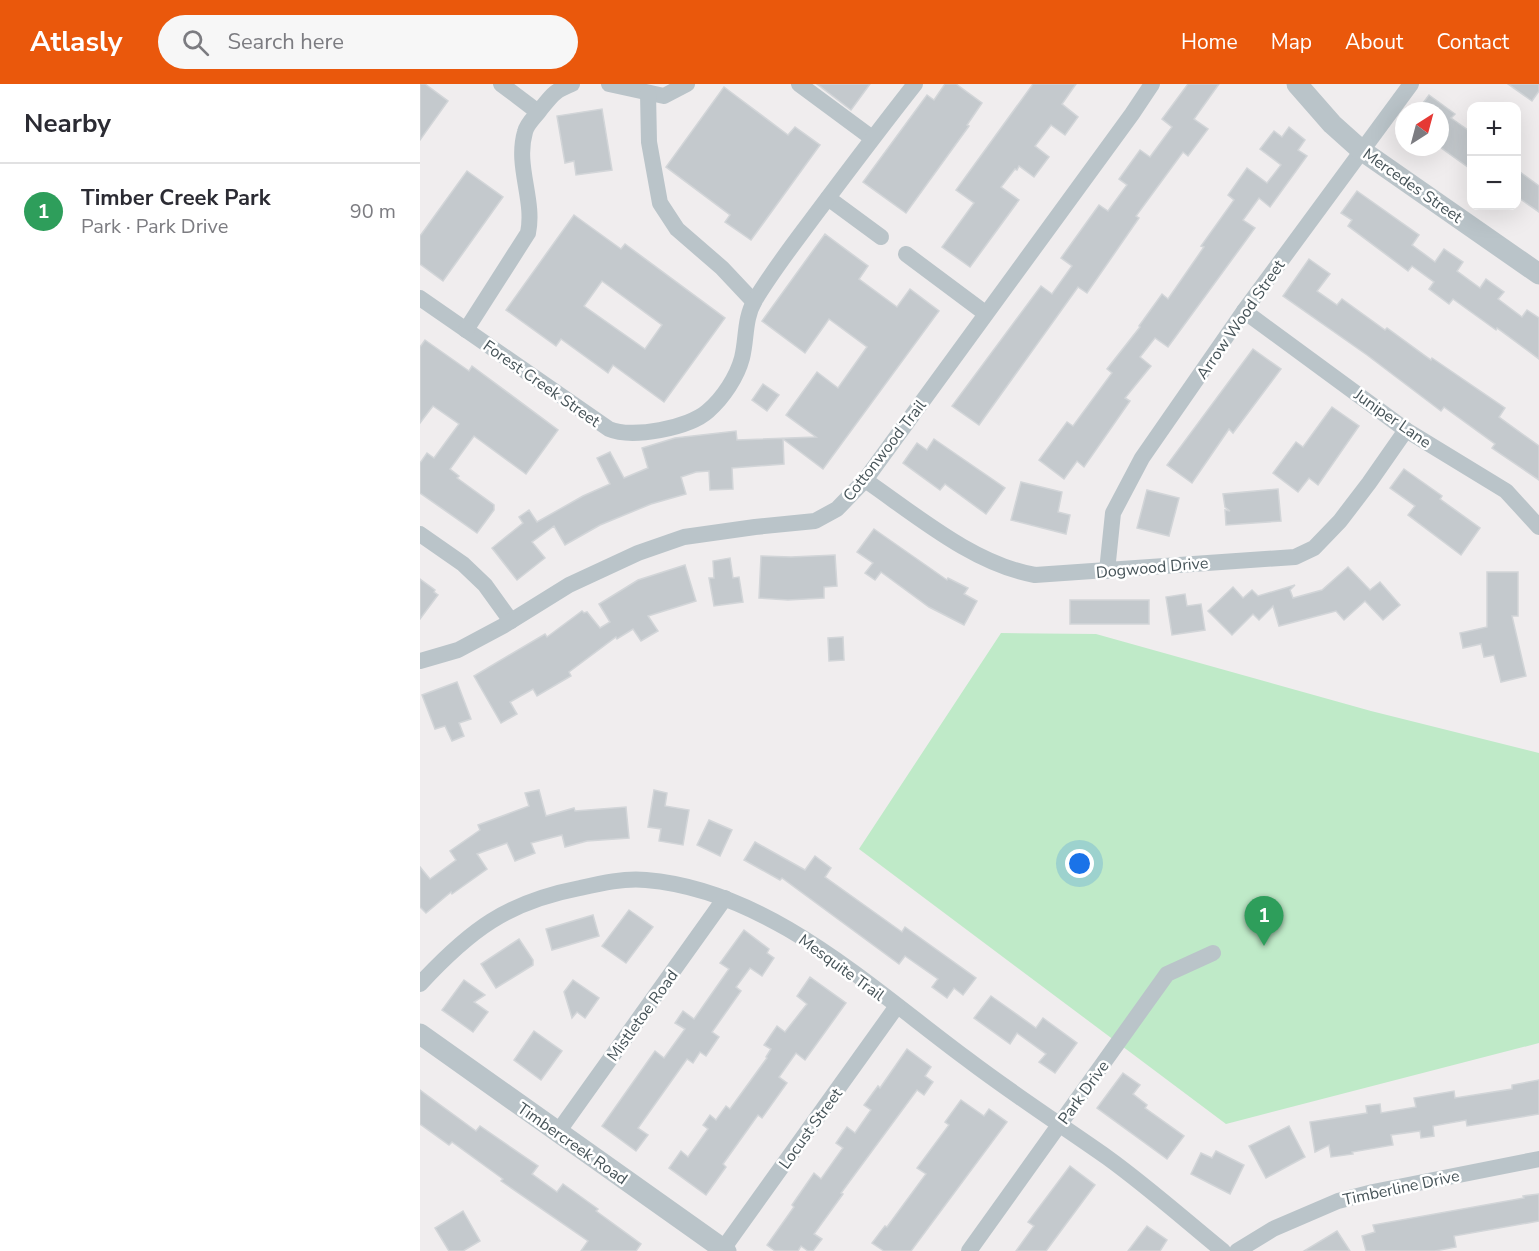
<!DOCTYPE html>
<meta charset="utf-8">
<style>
:root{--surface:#fff;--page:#f7f7f7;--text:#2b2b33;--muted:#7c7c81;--line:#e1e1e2;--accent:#ea580c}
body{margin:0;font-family:"Nunito Sans",sans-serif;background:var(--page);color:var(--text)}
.controls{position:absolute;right:18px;top:18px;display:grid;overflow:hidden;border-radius:12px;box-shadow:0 6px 24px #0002}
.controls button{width:54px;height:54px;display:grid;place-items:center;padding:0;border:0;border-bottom:2px solid var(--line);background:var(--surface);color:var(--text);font:30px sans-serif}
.compass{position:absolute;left:975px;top:18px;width:54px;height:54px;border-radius:50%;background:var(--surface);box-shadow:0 6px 24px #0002;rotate:36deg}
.you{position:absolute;left:660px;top:780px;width:21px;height:21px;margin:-15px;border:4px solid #fff;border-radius:50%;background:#1a73e8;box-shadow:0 0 0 9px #1a73e833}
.badge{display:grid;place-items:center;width:39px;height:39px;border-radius:50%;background:var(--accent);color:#fff;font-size:20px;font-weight:700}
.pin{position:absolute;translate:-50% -50px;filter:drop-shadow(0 2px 3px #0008)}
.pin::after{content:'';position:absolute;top:32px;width:21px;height:18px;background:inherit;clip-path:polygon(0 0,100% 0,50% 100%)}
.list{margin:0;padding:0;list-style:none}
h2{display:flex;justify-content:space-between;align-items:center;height:78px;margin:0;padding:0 24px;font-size:26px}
h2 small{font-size:20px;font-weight:400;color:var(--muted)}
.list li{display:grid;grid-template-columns:39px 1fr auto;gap:18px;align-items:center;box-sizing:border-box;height:96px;padding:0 24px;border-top:2px solid var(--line)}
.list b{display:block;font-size:22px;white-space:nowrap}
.list p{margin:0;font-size:20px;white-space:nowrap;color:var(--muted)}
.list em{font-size:20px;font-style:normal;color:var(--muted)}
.icon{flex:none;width:33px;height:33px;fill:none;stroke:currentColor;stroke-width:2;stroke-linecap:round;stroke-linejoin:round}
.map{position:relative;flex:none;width:1119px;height:1167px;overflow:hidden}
header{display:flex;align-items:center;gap:36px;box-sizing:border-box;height:84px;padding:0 30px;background:var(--accent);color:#fff}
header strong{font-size:28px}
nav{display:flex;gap:33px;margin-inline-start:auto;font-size:21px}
.search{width:420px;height:54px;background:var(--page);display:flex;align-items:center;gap:15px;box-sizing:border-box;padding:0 21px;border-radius:33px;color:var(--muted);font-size:22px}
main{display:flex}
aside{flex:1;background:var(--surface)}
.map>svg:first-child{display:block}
.green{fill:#bfeac8}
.building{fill:#c4c9cd;stroke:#d2d5d8;stroke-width:1.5;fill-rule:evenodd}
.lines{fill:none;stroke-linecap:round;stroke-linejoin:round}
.minor{stroke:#bac4c9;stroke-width:16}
.tertiary{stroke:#bac4c9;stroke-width:21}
.labels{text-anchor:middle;stroke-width:5;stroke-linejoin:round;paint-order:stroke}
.street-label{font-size:16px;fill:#475459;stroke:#fff}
</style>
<header>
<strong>Atlasly</strong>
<div class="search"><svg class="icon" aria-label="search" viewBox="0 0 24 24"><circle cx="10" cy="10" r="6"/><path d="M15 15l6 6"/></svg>Search here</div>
<nav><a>Home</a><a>Map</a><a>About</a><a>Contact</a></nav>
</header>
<main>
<aside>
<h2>Nearby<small></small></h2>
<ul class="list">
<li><span class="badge" style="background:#2e9e5b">1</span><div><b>Timber Creek Park</b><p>Park · Park Drive</p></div><em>90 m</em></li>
</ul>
</aside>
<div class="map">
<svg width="1119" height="1167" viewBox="0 0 1119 1167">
<rect width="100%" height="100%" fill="#f0edee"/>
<polygon class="green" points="581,549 676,550 951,627 1119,669 1119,959 806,1040 439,765"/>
<g class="building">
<polygon points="0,0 5,0 28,17 0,56"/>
<polygon points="397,0 450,0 431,26"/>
<polygon points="525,0 536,0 562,19 547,41 549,42 486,129 443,98 507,11 514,16"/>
<polygon points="613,0 656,0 642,20 658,33 645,51 631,41 615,62 629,73 614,93 599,82 597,86 595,85 581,103 599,116 550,183 522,163 554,119 536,106"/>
<polygon points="768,0 799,0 774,35 788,45 768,72 763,68 716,132 719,134 667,209 658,203 559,341 532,322 621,202 632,210 652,182 641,174 679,121 688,127 707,101 699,95 720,66 730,73 752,43 742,35"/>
<polygon points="1088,0 1119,0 1119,7 1112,17"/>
<polygon points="304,3 368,51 375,43 400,61 331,156 305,138 310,131 246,83"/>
<polygon points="1009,11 1035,30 1031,34 1052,49 1052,86 1020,63 1020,27 997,27"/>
<polygon points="182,25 192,86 156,91 154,77 145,79 137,32"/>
<polygon points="869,43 885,56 878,66 887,72 850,123 839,114 823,136 835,144 748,263 735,254 720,273 731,282 705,314 710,317 664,383 657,377 644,395 619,376 647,338 653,342 692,289 687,285 720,243 719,242 742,210 748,215 784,163 781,162 814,116 808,111 827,84 847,99 861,81 840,65 854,47 862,53"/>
<polygon points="1096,85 1119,102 1119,128 1096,112"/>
<polygon points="47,87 83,113 23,197 0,180 0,152"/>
<polygon points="937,107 999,151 992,161 1015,178 1024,165 1043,178 1037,187 1060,204 1066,195 1084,208 1078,215 1102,233 1107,226 1119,234 1119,275 1077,244 1076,246 1033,215 1029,220 1009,205 1014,198 992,182 988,187 928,142 932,136 921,129"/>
<path d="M 154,131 L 201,165 L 205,160 L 305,234 L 244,318 L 193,281 L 188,289 L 141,255 L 136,262 L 86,226 ZM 182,197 L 242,241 L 225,265 L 164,222 Z"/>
<polygon points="405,150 448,182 439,195 477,223 490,205 519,227 403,385 363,355 364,380 312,384 313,405 290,406 289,387 276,388 261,393 266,410 231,420 180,441 145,461 134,442 112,458 125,474 97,496 72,464 103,439 99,433 109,426 117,438 163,412 190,400 177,374 190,368 204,394 228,384 222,364 255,354 316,347 317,356 396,353 366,331 397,288 418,304 447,263 409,235 385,269 342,237"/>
<polygon points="889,175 910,190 897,207 917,221 922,215 965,246 967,244 1011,276 1012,274 1085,324 1079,333 1119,362 1119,396 1072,364 1075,360 1024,323 1021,327 947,271 863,212"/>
<polygon points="5,256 49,287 52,282 138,346 106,390 54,352 30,385 39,392 37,394 74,421 74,426 57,449 0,409 0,379 7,369 14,374 39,340 13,322 0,339 0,263"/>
<polygon points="833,265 861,285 813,349 809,345 772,399 747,381"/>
<polygon points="343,300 359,311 347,327 332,316"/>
<polygon points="912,323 939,342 898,401 889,394 878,408 853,389 876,358 883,363"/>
<polygon points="514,355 585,404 566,430 525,400 520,406 483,379 497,359 507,366"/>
<polygon points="984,385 1022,412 1020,415 1060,444 1041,471 988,431 995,422 970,404"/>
<polygon points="601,398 642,408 638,428 650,431 646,450 591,436"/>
<polygon points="858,405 861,437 806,441 805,426 810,427 805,423 803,410"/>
<polygon points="727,406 759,414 749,452 717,444"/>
<polygon points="454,445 527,496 528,494 548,504 544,510 557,517 544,541 509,523 461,488 455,496 445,489 453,479 437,468"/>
<polygon points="415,471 417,502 404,503 404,514 368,516 339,514 341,472 371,473"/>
<polygon points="310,474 313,494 319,493 323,518 294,522 289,494 294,494 293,477"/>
<polygon points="265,481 276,517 228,532 238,547 221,557 213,545 197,555 196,553 149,588 151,592 117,612 113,605 90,618 97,630 81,639 54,592 125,550 127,553 162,527 164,529 167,528 180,544 190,538 179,520 218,496"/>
<polygon points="928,483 950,506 960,498 980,521 963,536 945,517 924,536 916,527 859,542 853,522 839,536 833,530 812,551 788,527 813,503 823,514 832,506 838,512 875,501 870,506 873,514 902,506"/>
<polygon points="1067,488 1098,488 1098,532 1092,532 1106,592 1081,598 1074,571 1064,573 1061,560 1043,564 1040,549 1067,543"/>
<polygon points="0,495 15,506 14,508 18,511 0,535"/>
<polygon points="765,510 767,522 781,520 785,546 752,551 746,513"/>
<rect x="650" y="516" width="79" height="24"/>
<polygon points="423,553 424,576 409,577 408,554"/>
<polygon points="37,598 51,635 39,639 44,652 32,657 25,642 15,645 2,611"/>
<polygon points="119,706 126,732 154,724 155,727 206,723 209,754 167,757 145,763 142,751 111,759 115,769 95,777 87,759 57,770 67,785 32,810 31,808 6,829 0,823 0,783 10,795 36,776 30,767 60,746 58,741 109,722 105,709"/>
<polygon points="234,706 247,709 245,722 269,726 263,761 239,757 241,745 228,743"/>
<polygon points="289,736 312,746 300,772 277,761"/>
<polygon points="335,758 385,786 395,772 411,784 405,793 482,848 485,843 556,894 543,911 534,904 527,914 512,903 518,895 485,872 479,880 362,794 360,796 324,776"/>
<polygon points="209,826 233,843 206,879 182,862"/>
<polygon points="173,831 179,852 132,866 126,845"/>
<polygon points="324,846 349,865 347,869 354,874 342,892 330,884 316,903 321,907 292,948 299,953 286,972 280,968 273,979 267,975 218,1044 228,1051 216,1067 182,1042 235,967 244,974 265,945 255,939 263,927 274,935 309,885 300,879"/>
<polygon points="99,855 113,876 113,881 76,904 61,880"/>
<polygon points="390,893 426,919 385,976 376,969 359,993 367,999 342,1034 338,1031 303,1080 306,1083 286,1111 249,1084 261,1067 268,1073 288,1045 283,1041 290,1031 296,1036 306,1022 310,1025 347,974 346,973 351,965 344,961 357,942 365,948 387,920 377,912"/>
<polygon points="44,896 65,911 54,918 68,928 53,948 22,926"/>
<polygon points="153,896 179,914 165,934 157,928 152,934 144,908"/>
<polygon points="571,912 616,944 623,934 657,959 635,989 619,978 626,970 597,949 590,960 554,934"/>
<polygon points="114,947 142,967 121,996 94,976"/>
<polygon points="487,965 511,983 505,992 513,998 504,1011 497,1006 421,1109 423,1110 394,1150 402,1155 393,1167 388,1167 381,1162 378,1167 355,1167 347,1161 374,1123 372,1121 394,1089 401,1095 423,1064 416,1059 427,1043 435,1049 451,1026 444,1021 458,1002 460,1004"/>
<polygon points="703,989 720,1001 713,1010 727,1021 725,1024 764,1052 747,1075 677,1024"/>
<polygon points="1119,996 1119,1030 1047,1042 1046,1036 1013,1042 1014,1052 1001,1054 1000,1047 971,1051 973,1061 932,1068 933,1070 911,1073 909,1061 895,1068 890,1038 947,1029 946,1022 960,1020 961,1029 996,1023 994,1014 1034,1007 1035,1014 1092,1005 1092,1001"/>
<polygon points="0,1006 56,1047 60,1042 118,1082 112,1090 137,1108 143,1100 178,1125 176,1127 221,1160 216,1167 161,1167 168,1157 81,1097 83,1095 32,1058 29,1061 0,1040"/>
<polygon points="541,1016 564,1032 569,1025 587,1038 491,1167 464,1167 452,1159 465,1142 467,1143 506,1090 497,1084 529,1041 525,1038"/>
<polygon points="869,1042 885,1073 846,1094 829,1062"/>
<polygon points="796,1067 824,1081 810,1110 771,1090 781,1069 792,1074"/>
<polygon points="650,1082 675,1101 626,1167 596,1167 614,1142 608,1138"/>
<polygon points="1119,1110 1119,1137 1034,1152 1036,1163 1015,1167 946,1167 942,1152 955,1148 953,1141 1104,1114 1103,1112"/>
<polygon points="43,1127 60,1157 43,1167 29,1167 15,1144"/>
<polygon points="727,1142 747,1156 740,1167 708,1167"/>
<polygon points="917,1147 930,1167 884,1167"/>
</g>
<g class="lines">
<g class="minor">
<polyline points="81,0 118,28"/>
<polyline points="189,0 244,12 267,0"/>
<polyline points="379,0 452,54"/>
<polyline points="228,9 229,58 240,119 257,145 302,184 334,218"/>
<polyline points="408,114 461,153"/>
<polyline points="486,170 565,229"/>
<path d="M 0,214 L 189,345 C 212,355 269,344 288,327 C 303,314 317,293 322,274 C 327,254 324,235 335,216 C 353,186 375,158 395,131 C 428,87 461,43 495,0"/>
<polyline points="824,227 986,346 1086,407 1119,443"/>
<path d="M 46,246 L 108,149 C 115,116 95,82 105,48 C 107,39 115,33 120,26 C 133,10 133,8 152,0"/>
<path d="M 445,396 C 496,431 553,480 615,491 L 875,473 L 894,464 L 920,437 L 949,399 L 986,346"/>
<polyline points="0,450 43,480 65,501 91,537"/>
<polyline points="687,487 693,429 722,374 824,227 991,0"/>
<polyline points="0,577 38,566 83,542 149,501 218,469 264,453 335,443 395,437 417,425 445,396 712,30 732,0"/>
<path d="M 0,900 C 50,846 87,818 160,804 C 182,799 204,794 226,796 C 349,806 452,905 547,975 C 593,1010 641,1041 688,1074 C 728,1103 765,1136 803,1167"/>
<polyline points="138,1048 305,814"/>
<polyline points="303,1165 477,922"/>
<polyline points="549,1167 747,890 793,869"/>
<polyline points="817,1167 853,1145 918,1117 953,1108 1119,1075"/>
</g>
<g class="tertiary">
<polyline points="877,0 912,40 941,66 1119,190"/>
<polyline points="0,950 306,1167"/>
</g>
</g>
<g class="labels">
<g class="street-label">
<text transform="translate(993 101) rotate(35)" y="6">Mercedes Street</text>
<text transform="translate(820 235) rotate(-55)" y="6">Arrow Wood Street</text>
<text transform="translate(122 299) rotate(35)" y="6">Forest Creek Street</text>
<text transform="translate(973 334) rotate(35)" y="6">Juniper Lane</text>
<text transform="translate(464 366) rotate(-52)" y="6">Cottonwood Trail</text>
<text transform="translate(732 483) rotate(-5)" y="6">Dogwood Drive</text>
<text transform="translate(422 883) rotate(36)" y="6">Mesquite Trail</text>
<text transform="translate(222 931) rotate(-54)" y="6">Mistletoe Road</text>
<text transform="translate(663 1008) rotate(-54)" y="6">Park Drive</text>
<text transform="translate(390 1044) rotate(-54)" y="6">Locust Street</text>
<text transform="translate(153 1059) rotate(35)" y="6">Timbercreek Road</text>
<text transform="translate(981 1103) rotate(-12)" y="6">Timberline Drive</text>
</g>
</g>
</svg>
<div class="controls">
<button>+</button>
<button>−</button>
</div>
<svg class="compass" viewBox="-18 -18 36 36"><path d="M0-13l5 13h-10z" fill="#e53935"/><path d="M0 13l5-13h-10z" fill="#7c7c81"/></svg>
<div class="you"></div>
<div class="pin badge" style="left:844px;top:862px;background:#2e9e5b">1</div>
</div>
</main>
